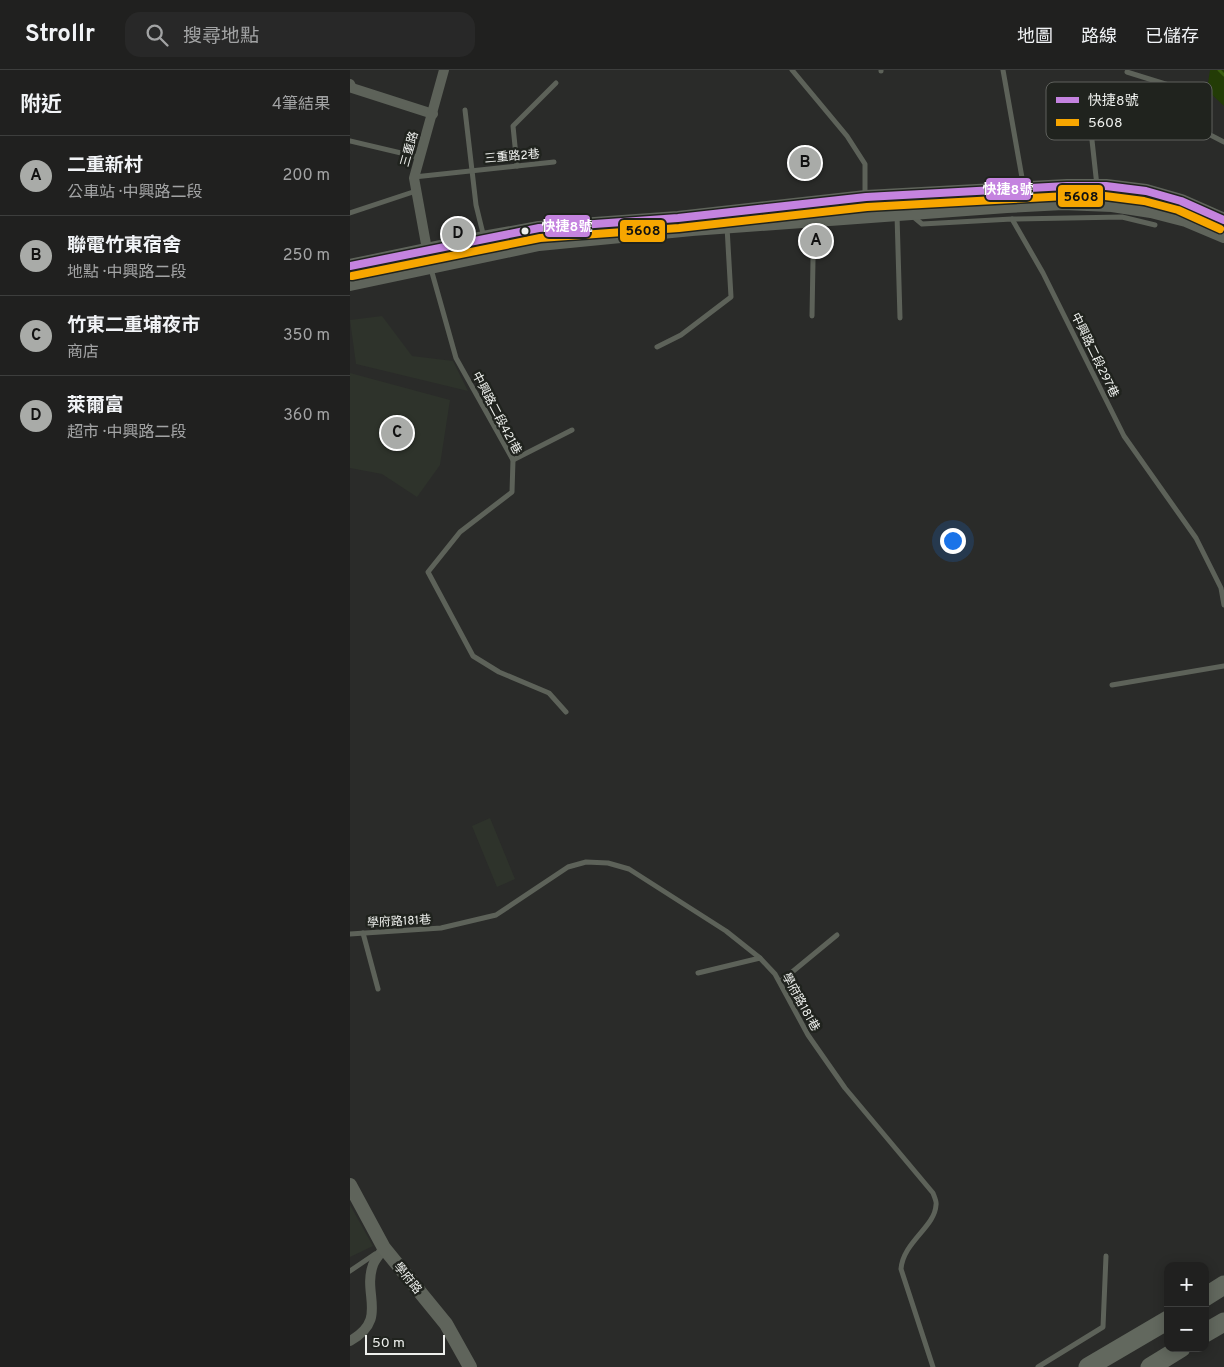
<!DOCTYPE html>
<html lang="zh-TW">
<meta charset="utf-8">
<style>
:root{--surface:#20201f;--page:#282828;--text:#f1f3f6;--muted:#a2a3a4;--line:#3d3e3d;--accent:#a9aba8}
body{margin:0;font-family:Overpass,"Noto Sans TC",sans-serif;background:var(--page);color:var(--text)}
.controls{position:absolute;right:15px;bottom:15px;display:grid;overflow:hidden;border-radius:10px;box-shadow:0 2px 12px #0003}
.controls button{width:45px;height:45px;display:grid;place-items:center;padding:0;border:0;border-bottom:1px solid var(--line);background:var(--surface);color:var(--text);font:25px sans-serif}
.scale{position:absolute;left:15px;bottom:12px;width:80px;box-sizing:border-box;padding-left:5px;border:2px solid #eef0ed;border-top:0;font-size:14px;line-height:18px;white-space:nowrap;color:#eef0ed;-webkit-text-stroke:4px #20231e;paint-order:stroke}
.you{position:absolute;left:602px;top:470px;width:18px;height:18px;margin:-12px;border:4px solid #fff;border-radius:50%;background:#1a73e8;box-shadow:0 0 0 8px #1a73e833}
.badge{display:grid;place-items:center;width:32px;height:32px;border-radius:50%;background:var(--accent);color:#111;font-size:16px;font-weight:700}
.pin{position:absolute;translate:-50% -50%;border:2px solid #fff;box-shadow:0 1px 5px #0006}
.list{margin:0;padding:0;list-style:none}
h2{display:flex;justify-content:space-between;align-items:center;height:65px;margin:0;padding:0 20px;font-size:21px}
h2 small{font-size:16px;font-weight:400;color:var(--muted)}
.list li{display:grid;grid-template-columns:32px 1fr auto;gap:15px;align-items:center;box-sizing:border-box;height:80px;padding:0 20px;border-top:1px solid var(--line)}
.list b{display:block;font-size:19px;white-space:nowrap}
.list p{margin:0;font-size:16px;white-space:nowrap;color:var(--muted)}
.list em{font-size:16px;font-style:normal;color:var(--muted)}
.icon{flex:none;width:28px;height:28px;fill:none;stroke:currentColor;stroke-width:2;stroke-linecap:round;stroke-linejoin:round}
.map{position:relative;flex:none;width:874px;height:1297px;overflow:hidden}
header{display:flex;align-items:center;gap:30px;box-sizing:border-box;height:70px;padding:0 25px;background:var(--surface);border-bottom:1px solid var(--line)}
header strong{font-size:24px}
nav{display:flex;gap:28px;margin-inline-start:auto;font-size:18px}
.search{width:350px;height:45px;background:var(--page);display:flex;align-items:center;gap:12px;box-sizing:border-box;padding:0 18px;border-radius:15px;color:var(--muted);font-size:19px}
main{display:flex}
aside{flex:1;background:var(--surface)}
.map>svg:first-child{display:block}
.built{fill:#2e332b}
.green{fill:#233c06}
.lines{fill:none;stroke-linecap:round;stroke-linejoin:round}
.stream{stroke:#3a5e10;stroke-width:3}
.lane{stroke:#5d6259;stroke-width:5}
.street{stroke:#5d6259;stroke-width:10}
.secondary{stroke:#5f645b;stroke-width:14}
.highway{stroke:#62685e;stroke-width:19}
.bus-1-casing{stroke:#20231e;stroke-width:11}
.bus-2-casing{stroke:#20231e;stroke-width:11}
.bus-1{stroke:#c483df;stroke-width:8}
.bus-2{stroke:#f7a600;stroke-width:8}
.bus-dot{fill:#eef0ed;stroke:#20231e;stroke-width:2}
.labels{text-anchor:middle;stroke-width:5;stroke-linejoin:round;paint-order:stroke}
.street-label{font-size:12px;fill:#eef0ed;stroke:#20231e}
.key{fill:#20231e;stroke:#5e605c;stroke-width:1}
.key-label{font-size:14px;fill:#eef0ed}
.line-badge{stroke:#20231e;stroke-width:2}
.badge-label{font-size:14px;text-anchor:middle;font-weight:bold;fill:#fff}
.pale-badge-label{font-size:14px;text-anchor:middle;font-weight:bold;fill:#111}
</style>
<header>
<strong>Strollr</strong>
<div class="search"><svg class="icon" aria-label="search" viewBox="0 0 24 24"><circle cx="10" cy="10" r="6"/><path d="M15 15l6 6"/></svg>搜尋地點</div>
<nav><a>地圖</a><a>路線</a><a>已儲存</a></nav>
</header>
<main>
<aside>
<h2>附近<small>4筆結果</small></h2>
<ul class="list">
<li><span class="badge">A</span><div><b>二重新村</b><p>公車站 · 中興路二段</p></div><em>200 m</em></li>
<li><span class="badge">B</span><div><b>聯電竹東宿舍</b><p>地點 · 中興路二段</p></div><em>250 m</em></li>
<li><span class="badge">C</span><div><b>竹東二重埔夜市</b><p>商店</p></div><em>350 m</em></li>
<li><span class="badge">D</span><div><b>萊爾富</b><p>超市 · 中興路二段</p></div><em>360 m</em></li>
</ul>
</aside>
<div class="map">
<svg width="874" height="1297" viewBox="0 0 874 1297">
<rect width="100%" height="100%" fill="#2a2b29"/>
<g class="built">
<polygon points="32,246 62,286 103,291 118,321 6,294 0,250"/>
<polygon points="0,303 100,330 90,395 67,427 32,404 0,398"/>
<polygon points="140,748 165,809 147,817 122,756"/>
<polygon points="0,1135 23,1176 0,1187"/>
</g>
<polygon class="green" points="860,0 874,0 874,36 857,20"/>
<g class="lines">
<polyline class="stream" points="869,0 874,5"/>
<g class="lane">
<polyline points="442,0 497,66 515,94 515,145"/>
<polyline points="531,0 531,1"/>
<polyline points="653,0 674,119 674,135"/>
<polyline points="777,2 825,17 827,38 843,56 874,72"/>
<polyline points="115,40 126,135 138,184"/>
<polyline points="740,52 747,116"/>
<polyline points="0,71 68,87"/>
<polyline points="167,96 163,56 206,13"/>
<polyline points="64,107 204,92"/>
<polyline points="561,125 560,144 572,154 662,149 693,203 774,366 846,468 871,518 874,535"/>
<polyline points="0,143 66,121"/>
<polyline points="547,145 550,248"/>
<polyline points="662,149 772,147 805,155"/>
<polyline points="81,199 106,288 163,390 162,422 110,462 78,502 123,586 149,602 199,623 216,642"/>
<polyline points="462,246 464,134"/>
<polyline points="307,277 331,265 381,227 377,157"/>
<polyline points="163,390 222,360"/>
<polyline points="762,615 874,596"/>
<polyline points="13,863 28,919"/>
<path d="M 0,864 L 91,858 L 146,845 L 218,797 L 236,792 L 258,793 L 279,799 L 376,861 L 410,888 L 425,904 L 458,965 L 495,1018 L 583,1123 C 584,1126 587,1132 586,1135 C 585,1157 553,1172 551,1199 L 583,1297"/>
<polyline points="348,903 410,888"/>
<polyline points="430,912 487,865"/>
<polyline points="0,1201 25,1184"/>
<polyline points="688,1297 753,1257 756,1186"/>
</g>
<g class="street">
<polyline points="0,14 2,18 83,44"/>
<polyline points="80,196 64,108 94,0"/>
<path d="M 0,1271 C 39,1249 12,1225 23,1195 C 25,1189 31,1183 34,1178"/>
</g>
<g class="secondary">
<polyline points="0,196 133,168 189,158 328,148 516,127 717,116 756,116 796,121 831,131 874,150"/>
<polyline points="0,214 189,174 342,159 657,136 713,133 762,135 801,141 836,150 874,166"/>
<polyline points="0,1115 34,1178 96,1254 120,1297"/>
</g>
<g class="highway">
<polyline points="855,1227 874,1215"/>
<polyline points="855,1263 874,1252"/>
<polyline points="738,1297 818,1250"/>
<polyline points="800,1297 831,1278"/>
</g>
<g class="bus-1-casing">
<polyline id="bus-1" points="0,196 189,158 328,148 516,127 717,116 756,116 796,121 831,131 874,150"/>
</g>
<g class="bus-2-casing">
<polyline id="bus-2" points="2,206 190,168 329,158 517,137 717,126 755,126 794,131 828,140 870,159"/>
</g>
<use href="#bus-1" class="bus-1"/>
<use href="#bus-2" class="bus-2"/>
</g>
<circle class="bus-dot" cx="175" cy="161" r="4.5"/>
<g class="labels">
<g class="street-label">
<text transform="translate(59 79) rotate(-74)" y="4">三重路</text>
<text transform="translate(162 86) rotate(-5)" y="4">三重路2巷</text>
<text transform="translate(745 285) rotate(64)" y="4">中興路二段297巷</text>
<text transform="translate(147 343) rotate(62)" y="4">中興路二段421巷</text>
<text transform="translate(49 851) rotate(-3)" y="4">學府路181巷</text>
<text transform="translate(451 932) rotate(61)" y="4">學府路181巷</text>
<text transform="translate(58 1208) rotate(51)" y="4">學府路</text>
</g>
</g>
<rect x="696" y="12" width="166" height="58" rx="8" class="key"/>
<rect x="706" y="27" width="23" height="6" fill="#c483df"/>
<rect x="706" y="49" width="23" height="7" fill="#f7a600"/>
<g class="key-label">
<text x="738" y="35">快捷8號</text>
<text x="738" y="57">5608</text>
</g>
<g class="line-badge">
<rect x="635" y="107" width="47" height="24" rx="5" fill="#c483df"/>
<rect x="707" y="114" width="47" height="24" rx="5" fill="#f7a600"/>
<rect x="194" y="144" width="47" height="24" rx="5" fill="#c483df"/>
<rect x="269" y="149" width="47" height="24" rx="5" fill="#f7a600"/>
</g>
<g class="badge-label">
<text x="658" y="124">快捷8號</text>
<text x="217" y="161">快捷8號</text>
</g>
<g class="pale-badge-label">
<text x="731" y="131">5608</text>
<text x="293" y="165">5608</text>
</g>
</svg>
<div class="controls">
<button>+</button>
<button>−</button>
</div>
<div class="scale">50 m</div>
<div class="you"></div>
<div class="pin badge" style="left:466px;top:171px">A</div>
<div class="pin badge" style="left:455px;top:93px">B</div>
<div class="pin badge" style="left:47px;top:363px">C</div>
<div class="pin badge" style="left:108px;top:164px">D</div>
</div>
</main>
